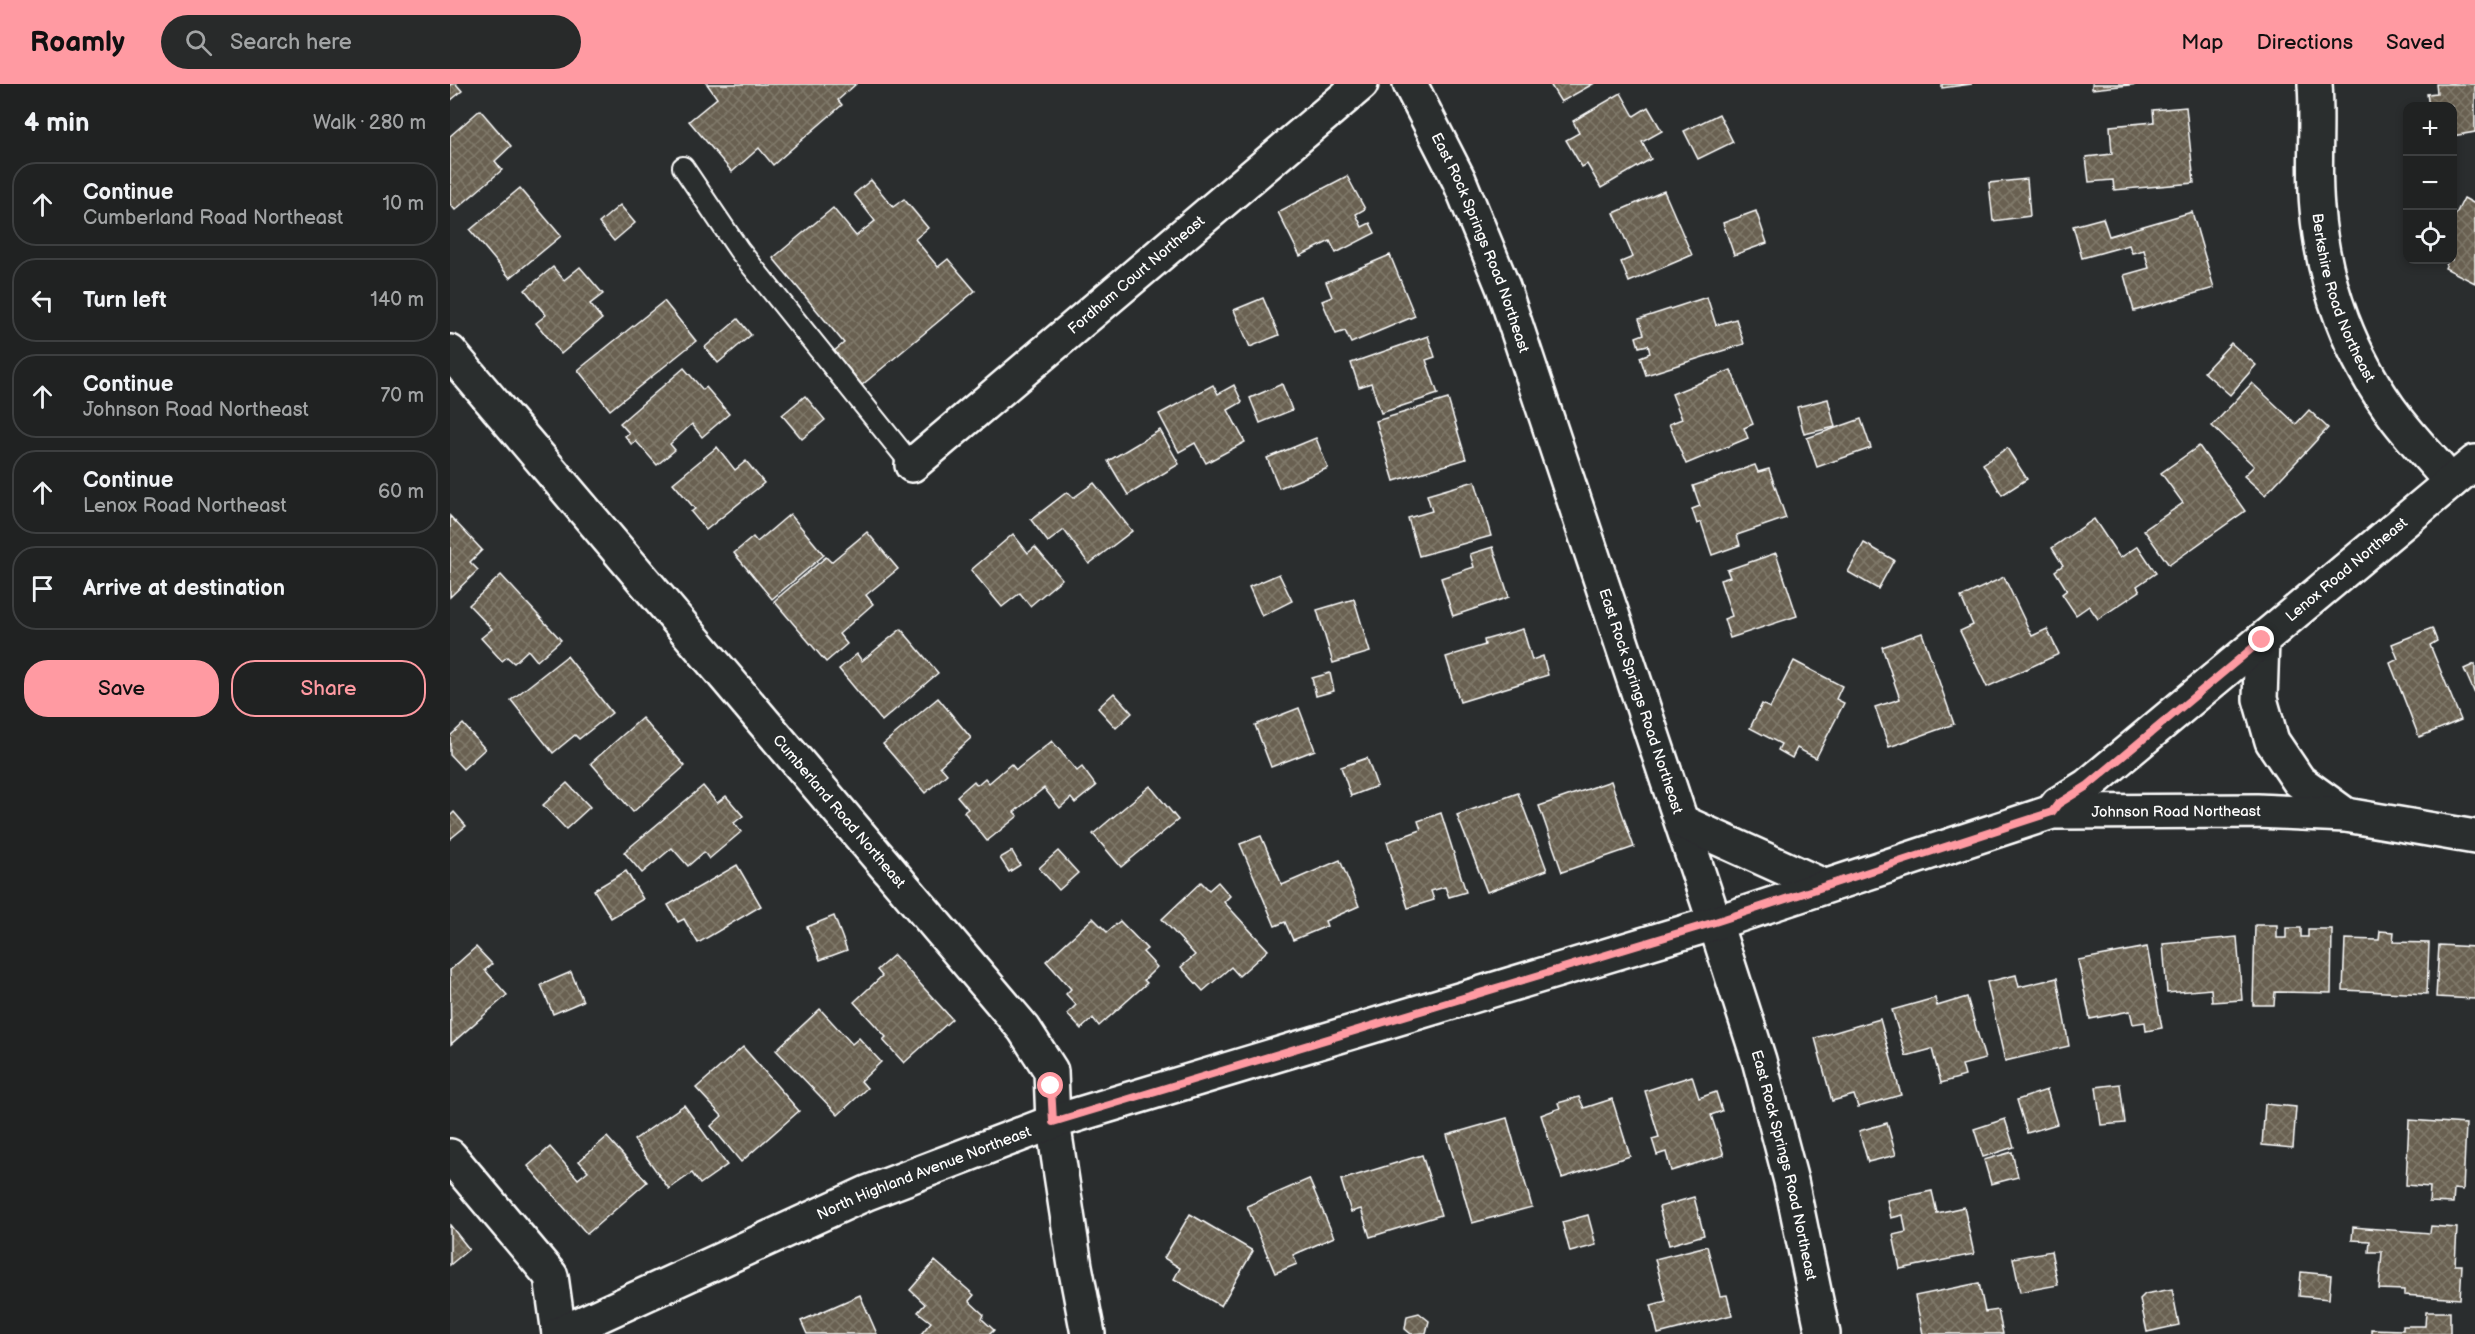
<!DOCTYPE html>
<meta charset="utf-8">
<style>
:root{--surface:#202222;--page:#282a2a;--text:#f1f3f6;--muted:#a2a4a5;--line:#3d3f40;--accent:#ff9aa2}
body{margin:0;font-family:"Balsamiq Sans",sans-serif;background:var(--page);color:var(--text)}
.controls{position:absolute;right:18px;top:18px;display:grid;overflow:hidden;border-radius:12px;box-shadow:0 3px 9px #0003}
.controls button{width:54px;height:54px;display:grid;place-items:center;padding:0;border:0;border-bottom:2px solid var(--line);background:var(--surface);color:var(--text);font:30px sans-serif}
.stop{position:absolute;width:18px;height:18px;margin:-14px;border:4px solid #ff9aa2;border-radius:50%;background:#fff}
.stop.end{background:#ff9aa2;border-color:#fff;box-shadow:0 2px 6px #0008}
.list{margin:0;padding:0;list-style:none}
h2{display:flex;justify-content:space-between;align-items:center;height:78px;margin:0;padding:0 24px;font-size:26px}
h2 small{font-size:20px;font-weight:400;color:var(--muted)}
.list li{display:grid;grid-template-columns:39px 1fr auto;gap:18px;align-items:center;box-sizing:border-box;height:84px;margin:0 12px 12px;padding:0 12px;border:2px solid var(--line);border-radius:24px}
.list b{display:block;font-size:22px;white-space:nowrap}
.list p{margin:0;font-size:20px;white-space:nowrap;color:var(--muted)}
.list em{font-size:20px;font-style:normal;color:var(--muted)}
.actions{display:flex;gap:12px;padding:18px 24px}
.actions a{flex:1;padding:14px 0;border:2px solid var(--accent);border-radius:24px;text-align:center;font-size:21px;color:var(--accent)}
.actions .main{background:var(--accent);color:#111}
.icon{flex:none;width:33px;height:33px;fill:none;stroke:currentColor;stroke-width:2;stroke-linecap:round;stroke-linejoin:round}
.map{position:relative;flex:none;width:2025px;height:1250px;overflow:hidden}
header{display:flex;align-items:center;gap:36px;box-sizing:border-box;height:84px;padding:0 30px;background:var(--accent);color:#111}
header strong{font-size:28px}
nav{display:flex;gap:33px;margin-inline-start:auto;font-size:21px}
.search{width:420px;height:54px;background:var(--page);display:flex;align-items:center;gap:15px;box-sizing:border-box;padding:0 21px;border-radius:33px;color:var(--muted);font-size:22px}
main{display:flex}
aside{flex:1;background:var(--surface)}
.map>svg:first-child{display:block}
.building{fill:url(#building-cross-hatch);stroke:#fff;stroke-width:1.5}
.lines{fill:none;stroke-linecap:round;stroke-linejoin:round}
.service-casing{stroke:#fff;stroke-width:24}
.minor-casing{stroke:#fff;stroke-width:38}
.tertiary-casing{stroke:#fff;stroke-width:38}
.service{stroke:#2a2d2e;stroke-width:20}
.minor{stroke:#2a2d2e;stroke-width:33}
.tertiary{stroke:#2a2d2e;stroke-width:33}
.route{stroke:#ff9aa2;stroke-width:8}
.labels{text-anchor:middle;stroke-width:4.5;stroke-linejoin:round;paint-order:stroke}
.street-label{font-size:15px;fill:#fff;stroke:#2a2d2e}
</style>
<header>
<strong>Roamly</strong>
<div class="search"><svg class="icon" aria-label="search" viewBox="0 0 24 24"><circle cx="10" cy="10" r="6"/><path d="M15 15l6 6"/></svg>Search here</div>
<nav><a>Map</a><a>Directions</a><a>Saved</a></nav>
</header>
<main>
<aside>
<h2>4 min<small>Walk · 280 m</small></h2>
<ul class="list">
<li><svg class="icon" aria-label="ahead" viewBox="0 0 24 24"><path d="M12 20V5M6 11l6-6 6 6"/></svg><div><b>Continue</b><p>Cumberland Road Northeast</p></div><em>10 m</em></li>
<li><svg class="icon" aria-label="left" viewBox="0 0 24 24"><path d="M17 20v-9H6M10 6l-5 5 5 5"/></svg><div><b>Turn left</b></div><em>140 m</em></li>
<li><svg class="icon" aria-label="ahead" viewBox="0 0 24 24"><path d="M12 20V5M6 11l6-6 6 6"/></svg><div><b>Continue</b><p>Johnson Road Northeast</p></div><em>70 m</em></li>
<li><svg class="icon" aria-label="ahead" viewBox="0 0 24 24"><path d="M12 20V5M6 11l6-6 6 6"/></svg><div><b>Continue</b><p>Lenox Road Northeast</p></div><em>60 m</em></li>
<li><svg class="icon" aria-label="arrive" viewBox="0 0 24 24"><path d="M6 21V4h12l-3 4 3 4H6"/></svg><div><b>Arrive at destination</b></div></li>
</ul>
<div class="actions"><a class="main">Save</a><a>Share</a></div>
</aside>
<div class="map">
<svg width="2025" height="1250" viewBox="0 0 2025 1250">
<defs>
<pattern id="building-cross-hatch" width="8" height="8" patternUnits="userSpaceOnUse" patternTransform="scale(1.5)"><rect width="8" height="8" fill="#696151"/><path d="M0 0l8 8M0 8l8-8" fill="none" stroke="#80796b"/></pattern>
</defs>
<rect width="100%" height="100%" fill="#2a2d2e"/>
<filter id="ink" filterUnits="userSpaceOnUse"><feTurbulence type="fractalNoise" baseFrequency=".0167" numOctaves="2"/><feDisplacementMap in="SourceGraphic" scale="12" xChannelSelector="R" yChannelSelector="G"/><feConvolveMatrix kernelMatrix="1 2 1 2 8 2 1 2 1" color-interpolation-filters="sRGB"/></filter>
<g filter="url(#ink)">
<g class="building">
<polygon points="0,0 6,0 12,7 0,17"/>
<polygon points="257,0 406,0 388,16 392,21 323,81 309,64 282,88 239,37 267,14"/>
<polygon points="1100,0 1143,0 1111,18"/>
<polygon points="1492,0 1522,0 1492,4"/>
<polygon points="1642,0 1689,0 1642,5"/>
<polygon points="1986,0 2025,0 2025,48 2002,52 2002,22 1979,22 1977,10 1987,9"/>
<polygon points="1171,9 1184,32 1198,23 1212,47 1192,58 1201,75 1151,104 1137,80 1132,83 1116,56 1129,49 1123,37"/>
<polygon points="1736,23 1744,99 1664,106 1663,96 1639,98 1636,73 1662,70 1660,42 1704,38 1703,26"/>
<polygon points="30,26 61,62 45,77 52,86 5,126 0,120 0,52"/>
<polygon points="1269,30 1283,58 1248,75 1234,47"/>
<polygon points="897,92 915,125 906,130 912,143 920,139 925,149 886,169 880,157 850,172 828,128"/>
<polygon points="1577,95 1580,132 1543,137 1539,99"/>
<polygon points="421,96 443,123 454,115 478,144 465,155 488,183 498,175 525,207 412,301 384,267 394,259 323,174 383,124 406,152 425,137 404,110"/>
<polygon points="70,104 111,152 60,194 20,146"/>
<polygon points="1214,107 1242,171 1179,198 1171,178 1183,173 1164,129"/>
<polygon points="2014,114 2025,120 2025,199 1995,184 1998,177 1995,176 2002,176 2002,138"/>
<polygon points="170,121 185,139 164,157 149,139"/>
<polygon points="1306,127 1317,159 1284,171 1273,139"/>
<polygon points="1742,128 1764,204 1684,227 1674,191 1699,184 1694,166 1682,169 1679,161 1632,174 1623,142 1653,134 1659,152"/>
<polygon points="940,171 965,232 901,259 895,247 886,250 872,217 882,213 876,198"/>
<polygon points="103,183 114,196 130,183 153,210 140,220 152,235 111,270 86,239 96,231 75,206"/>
<polygon points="1257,213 1266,241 1286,235 1294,260 1196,291 1190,273 1200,269 1198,261 1189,263 1186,253 1194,250 1189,235"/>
<polygon points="813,214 829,251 800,263 784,226"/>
<polygon points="214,217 246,257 160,326 128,286"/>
<polygon points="288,235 301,251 268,279 255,263"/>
<polygon points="978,252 985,273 976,276 988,310 931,329 921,299 909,303 901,279"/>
<polygon points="1781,259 1806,281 1780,311 1754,288"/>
<polygon points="234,284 253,306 256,303 279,330 252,353 242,340 220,360 225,366 207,381 186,357 182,361 175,352 179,349 170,339"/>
<polygon points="1281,286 1303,340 1294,344 1298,354 1236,380 1219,340 1232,335 1222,310"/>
<polygon points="1802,299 1846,340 1859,326 1878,344 1815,411 1794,392 1804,382 1762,342"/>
<polygon points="832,300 842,326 810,339 800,314"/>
<polygon points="763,301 768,310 784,301 792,318 778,326 795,358 756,379 745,359 729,368 709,330"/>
<polygon points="355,312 375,336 352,355 332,331"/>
<polygon points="998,315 1016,375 944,397 926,337"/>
<polygon points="1378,315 1385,343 1354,350 1347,323"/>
<polygon points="1411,335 1421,364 1367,383 1357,354"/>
<polygon points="710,346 729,380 678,411 658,377"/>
<polygon points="866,354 878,384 829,404 817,374"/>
<polygon points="1749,362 1795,427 1719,481 1694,446 1733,419 1711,389"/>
<polygon points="267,363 285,386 296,377 314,399 256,446 241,428 245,425 223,399"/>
<polygon points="1557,364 1577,395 1552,411 1533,380"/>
<polygon points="1305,381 1308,388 1319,385 1336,434 1287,451 1290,461 1262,471 1251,438 1247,440 1242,425 1250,422 1243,402"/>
<polygon points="1025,397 1041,452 969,472 958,434 982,427 977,411"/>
<polygon points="644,399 682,447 639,480 614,446 598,458 581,436 617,408 623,414"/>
<polygon points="340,430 374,471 322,515 284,469 303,453 307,458"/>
<polygon points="0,432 32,466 20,478 28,486 0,513"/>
<polygon points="1644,435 1670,474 1688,462 1706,489 1687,502 1690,507 1648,535 1639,522 1626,531 1612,510 1617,506 1605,487 1613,481 1602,464"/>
<polygon points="417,448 448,485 416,511 423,520 389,550 397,560 376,578 324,517 376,473 381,478"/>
<polygon points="563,450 578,469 585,463 612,495 580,522 570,509 552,523 521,486"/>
<polygon points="1414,459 1444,476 1428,505 1398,488"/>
<polygon points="1043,463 1059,513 1003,532 991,494 1024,483 1020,470"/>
<polygon points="1326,469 1347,532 1280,554 1274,535 1282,532 1270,496 1280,493 1277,486"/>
<polygon points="829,490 842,517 812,532 799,503"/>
<polygon points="51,491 111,556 87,577 78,566 64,579 57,573 52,577 31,554 42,545 19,521"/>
<polygon points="1554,493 1582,552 1597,545 1609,570 1537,603 1510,547 1523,541 1511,513"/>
<polygon points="904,515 920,568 883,579 867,526"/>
<polygon points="1982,544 1987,557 1980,561 2011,636 1969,653 1940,579 1948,575 1942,560"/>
<polygon points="451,545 488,589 432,637 389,585 407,570 412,577"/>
<polygon points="1073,545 1082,576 1093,572 1098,591 1010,618 996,573 1035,561 1034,556"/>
<polygon points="1472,549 1504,640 1439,663 1425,623 1450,615 1432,563"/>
<polygon points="117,572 162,629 129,655 125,651 103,669 61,616"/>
<polygon points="1344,577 1392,602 1386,615 1394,619 1366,674 1347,664 1342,674 1328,666 1331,660 1300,644 1312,620 1320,624"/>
<polygon points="2025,580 2025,610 2014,585"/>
<polygon points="880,589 884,607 866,612 862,594"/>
<polygon points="664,609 682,629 666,644 648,624"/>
<polygon points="488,614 521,654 490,682 497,690 475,709 433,660"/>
<polygon points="849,624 865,666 821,683 805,641"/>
<polygon points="192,634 235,682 183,728 141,679"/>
<polygon points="13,640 35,665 13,685 0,671 0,652"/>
<polygon points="602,657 627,687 632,683 646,702 625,719 621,714 610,724 594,704 564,728 568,732 537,757 514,728 518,725 507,712 524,697 527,701 535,694 539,699 561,680 566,686"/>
<polygon points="917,674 927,702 901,712 891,683"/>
<polygon points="1161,697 1184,763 1112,788 1089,722"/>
<polygon points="117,699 140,723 116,745 93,721"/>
<polygon points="253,702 267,719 276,712 293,732 284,739 291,748 259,775 254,768 238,782 222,764 192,789 174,768"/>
<polygon points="700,702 728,736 671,783 643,750"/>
<polygon points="1068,709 1097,786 1037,808 1007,731"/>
<polygon points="4,728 16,742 0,755 0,732"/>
<polygon points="991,729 1016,808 999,813 995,803 981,807 984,816 958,824 937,758 971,746 968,737"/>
<polygon points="811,752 832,801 890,776 909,822 875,837 877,842 843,856 835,838 825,842 790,760"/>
<polygon points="562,767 570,781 559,788 550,774"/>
<polygon points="608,767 628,789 609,806 589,784"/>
<polygon points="287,781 311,822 248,859 234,835 228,838 218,821"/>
<polygon points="176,787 193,815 161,834 144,806"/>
<polygon points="751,798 759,806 768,798 780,812 774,818 818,866 789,892 781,883 753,907 731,883 745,871 712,835"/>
<polygon points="384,832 397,866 370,876 357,843"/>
<polygon points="643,834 657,848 670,837 697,865 693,868 707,883 694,896 697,899 649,942 643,934 631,945 617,930 626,921 616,910 621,905 596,877"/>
<polygon points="1805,841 1827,841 1827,854 1836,854 1836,844 1851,844 1851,853 1858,853 1858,845 1882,845 1881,909 1825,908 1824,921 1803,921"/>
<polygon points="1930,847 1944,848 1943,858 1979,859 1977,910 1893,906 1895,855 1929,856"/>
<polygon points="1787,853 1792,916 1762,918 1761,905 1717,909 1713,860"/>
<polygon points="1989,861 2025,863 2025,915 1986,913"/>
<polygon points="26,863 42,880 35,886 57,911 1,960 0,886"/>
<polygon points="1697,863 1712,944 1696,947 1695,938 1683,940 1680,927 1640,935 1628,876"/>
<polygon points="444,871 502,935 454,979 433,956 436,953 404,918 432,892 427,886"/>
<polygon points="121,888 133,917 103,930 91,901"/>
<polygon points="1566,891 1569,903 1607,894 1619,962 1555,977 1537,898"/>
<polygon points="1517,913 1535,975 1512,981 1515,992 1491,999 1482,965 1456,972 1442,926 1485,914 1487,922"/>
<polygon points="370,925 402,960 409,954 431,978 411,997 417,1004 388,1031 326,966"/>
<polygon points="1430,935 1451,1011 1408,1023 1404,1011 1382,1017 1365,954"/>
<polygon points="293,963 349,1027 291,1078 261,1042 272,1032 246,1004"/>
<polygon points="1242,992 1249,1014 1266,1008 1272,1027 1261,1031 1274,1071 1221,1087 1216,1068 1207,1071 1202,1055 1209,1053 1195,1007"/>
<polygon points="1670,1000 1675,1039 1651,1041 1646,1003"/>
<polygon points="1597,1006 1607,1040 1577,1049 1567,1016"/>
<polygon points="1129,1013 1134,1024 1162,1015 1180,1072 1112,1094 1091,1031 1110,1024 1108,1019"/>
<polygon points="1815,1020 1846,1023 1843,1064 1812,1061"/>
<polygon points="234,1021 277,1081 250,1100 242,1089 219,1105 184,1056"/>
<polygon points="1057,1034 1082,1123 1022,1139 997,1051"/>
<polygon points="1555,1035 1564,1063 1533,1073 1524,1045"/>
<polygon points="1959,1036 2016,1040 2013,1106 2004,1105 2003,1119 1979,1118 1980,1103 1956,1101"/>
<polygon points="1437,1039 1446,1071 1418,1078 1409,1047"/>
<polygon points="157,1053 197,1098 137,1150 78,1082 100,1063 128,1095 138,1087 129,1077"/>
<polygon points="1562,1068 1568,1093 1541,1100 1534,1076"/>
<polygon points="972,1071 991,1131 920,1153 911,1125 901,1128 891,1096"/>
<polygon points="859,1095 884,1153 843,1171 847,1180 825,1189 797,1122"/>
<polygon points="1482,1107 1487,1129 1514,1123 1524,1170 1450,1185 1443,1151 1456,1148 1453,1131 1441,1134 1437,1116"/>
<polygon points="1244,1113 1254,1151 1219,1161 1209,1123"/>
<polygon points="740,1130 803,1167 771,1222 724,1195 730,1184 714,1174"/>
<polygon points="1138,1131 1146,1161 1120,1168 1112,1138"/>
<polygon points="0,1141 19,1165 0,1181"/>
<polygon points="1981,1142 2007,1144 2005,1181 2012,1181 2010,1215 1954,1211 1954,1206 1929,1205 1932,1168 1919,1168 1920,1157 1902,1156 1903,1143 1980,1149"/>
<polygon points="1257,1162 1270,1212 1277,1211 1282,1231 1208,1250 1201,1221 1216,1217 1205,1175"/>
<polygon points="1601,1167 1608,1201 1570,1208 1563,1174"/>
<polygon points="485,1177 524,1211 519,1217 534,1231 532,1235 544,1246 540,1250 471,1250 481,1238 468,1228 475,1220 460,1206"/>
<polygon points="1851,1188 1881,1191 1879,1215 1849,1212"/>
<polygon points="1529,1199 1535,1228 1548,1226 1553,1250 1473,1250 1465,1212"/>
<polygon points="1722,1205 1729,1241 1697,1248 1690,1215 1695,1210"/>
<polygon points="410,1211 427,1250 357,1250 351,1237"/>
<polygon points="1976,1228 2000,1228 2000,1250 1921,1250 1921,1245 1953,1246 1953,1242 1975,1242"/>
<polygon points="969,1229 979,1237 976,1249 961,1250 955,1245 957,1232"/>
</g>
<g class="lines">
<g class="service-casing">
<polyline id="service" points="233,83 289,166 462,381"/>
</g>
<g class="minor-casing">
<g id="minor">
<path id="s1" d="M 1865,0 C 1868,41 1863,83 1867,124 C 1873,201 1901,274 1947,335 C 1964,357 1983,377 2001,398"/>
<path id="s2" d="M 0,268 L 574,945 L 601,987 L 603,1038 L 625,1182 L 638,1250"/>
<path id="s3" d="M 462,381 L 911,0"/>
<polyline points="1812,556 1810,615 1822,657 1849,697 1896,731"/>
<path id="s4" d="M 1602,728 L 1608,720 L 1637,702 L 2025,378"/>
<polyline points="0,1072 101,1192 109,1250"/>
</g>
</g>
<g class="tertiary-casing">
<g id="tertiary">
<path id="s5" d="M 960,0 L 1009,96 L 1053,203 L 1265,839 L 1309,976 L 1341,1097 L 1373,1250"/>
<polyline points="1232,738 1374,802"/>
<path id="s6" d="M 109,1250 L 417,1109 L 603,1038 L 1265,839 L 1602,728 L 1807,727 L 1896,731 L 2025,753"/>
</g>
</g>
<use href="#service" class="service"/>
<use href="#minor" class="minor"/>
<use href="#tertiary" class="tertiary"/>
</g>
</g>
<g class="lines" filter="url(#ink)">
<polyline class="route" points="601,1002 603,1038 1265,838 1602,728 1608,720 1637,702 1812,556"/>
</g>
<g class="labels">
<g class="street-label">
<text dy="5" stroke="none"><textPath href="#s5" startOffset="174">East Rock Springs Road Northeast</textPath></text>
<text dy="5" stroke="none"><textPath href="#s3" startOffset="294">Fordham Court Northeast</textPath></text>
<text dy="5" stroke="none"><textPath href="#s1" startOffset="218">Berkshire Road Northeast</textPath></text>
<text dy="5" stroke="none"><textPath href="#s4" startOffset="382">Lenox Road Northeast</textPath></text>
<text dy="5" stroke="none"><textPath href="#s5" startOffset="660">East Rock Springs Road Northeast</textPath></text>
<text dy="5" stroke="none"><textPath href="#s2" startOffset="602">Cumberland Road Northeast</textPath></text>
<text dy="5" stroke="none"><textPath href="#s6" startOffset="1708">Johnson Road Northeast</textPath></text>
<text dy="5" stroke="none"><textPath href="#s5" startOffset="1146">East Rock Springs Road Northeast</textPath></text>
<text dy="5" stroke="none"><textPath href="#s6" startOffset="399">North Highland Avenue Northeast</textPath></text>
</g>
</g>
</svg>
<div class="controls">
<button>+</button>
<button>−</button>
<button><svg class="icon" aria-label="locate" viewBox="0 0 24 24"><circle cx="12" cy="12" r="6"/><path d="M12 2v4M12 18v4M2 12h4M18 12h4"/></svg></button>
</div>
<div class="stop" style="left:601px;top:1002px"></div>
<div class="stop end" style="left:1812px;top:556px"></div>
</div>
</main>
